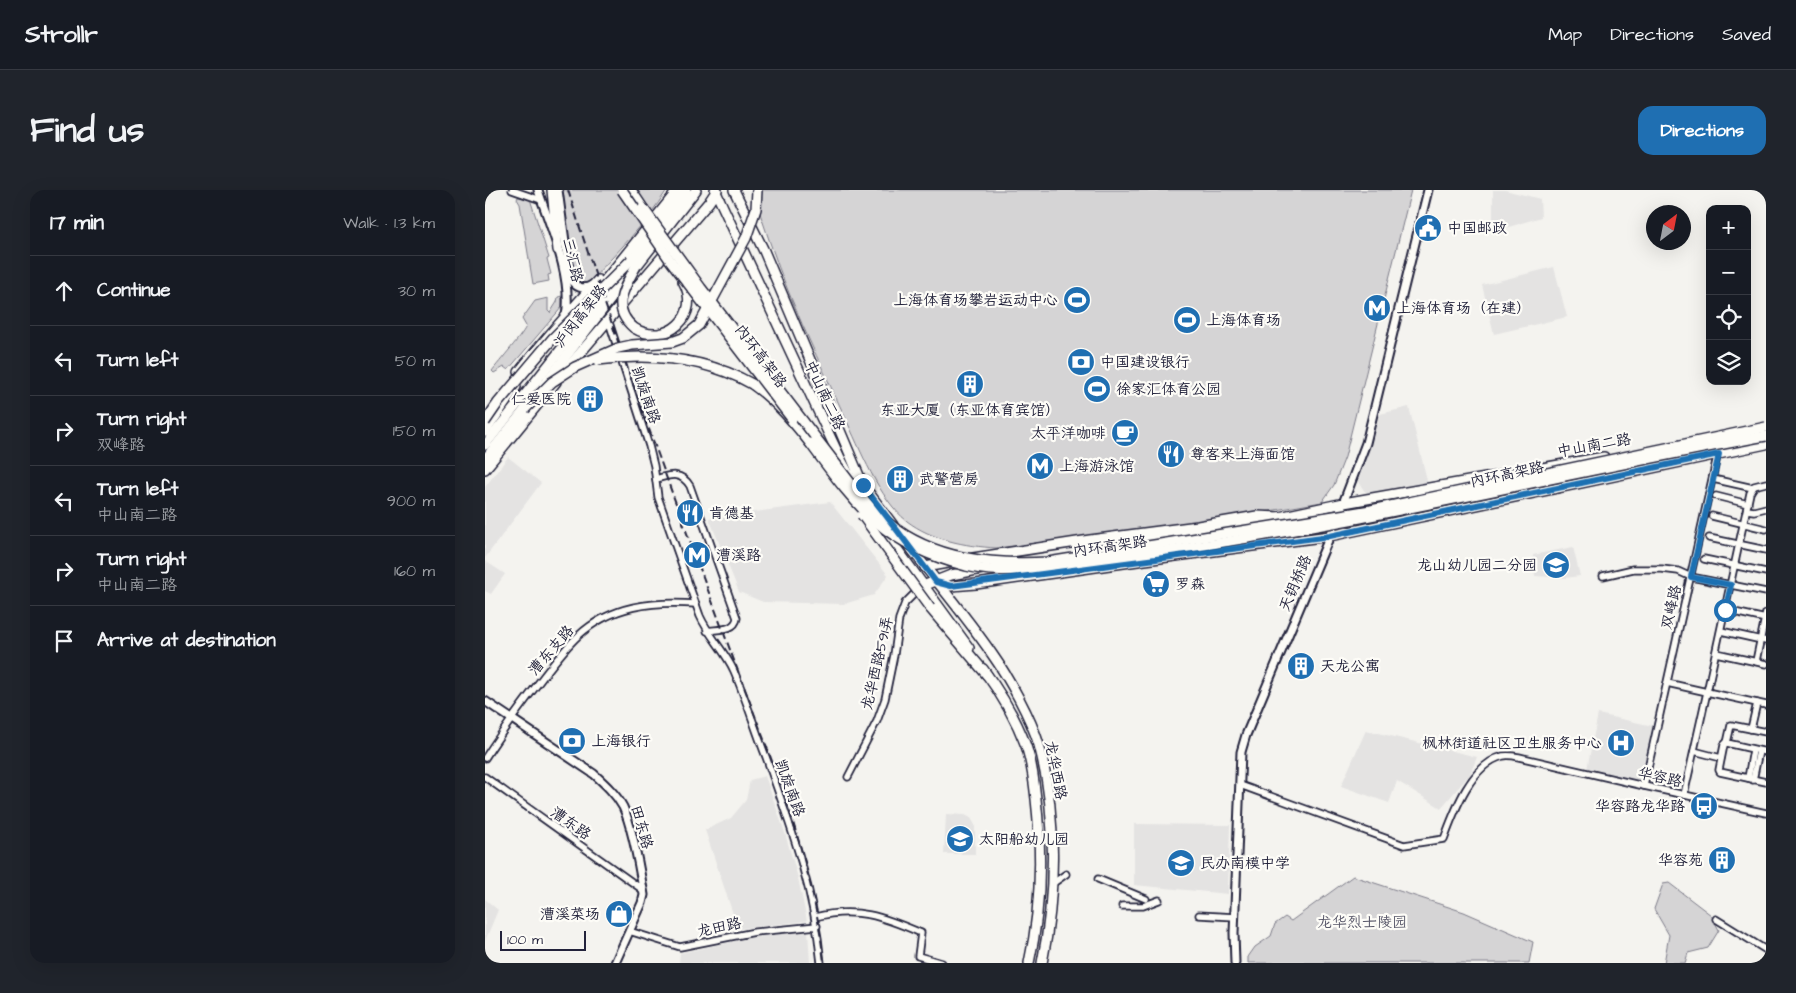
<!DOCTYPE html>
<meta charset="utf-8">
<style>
:root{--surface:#171b24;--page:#20242c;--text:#f1f3f6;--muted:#9ea1a6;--line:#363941;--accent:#1f6fb2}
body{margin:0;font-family:"Architects Daughter","LXGW WenKai TC",sans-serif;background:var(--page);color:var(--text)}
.controls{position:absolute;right:15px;top:15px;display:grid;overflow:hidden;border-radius:10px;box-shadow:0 5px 20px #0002}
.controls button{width:45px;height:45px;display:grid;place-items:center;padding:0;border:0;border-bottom:1px solid var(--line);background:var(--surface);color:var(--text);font:25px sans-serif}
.compass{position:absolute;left:1161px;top:15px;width:45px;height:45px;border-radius:50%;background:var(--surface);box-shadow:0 5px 20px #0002;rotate:32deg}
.scale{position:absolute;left:15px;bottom:12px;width:86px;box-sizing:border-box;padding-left:5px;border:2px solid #22223b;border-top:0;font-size:14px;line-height:18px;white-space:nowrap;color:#22223b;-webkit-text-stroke:4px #fdfcf7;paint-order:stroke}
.stop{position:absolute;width:15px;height:15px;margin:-11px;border:4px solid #1f6fb2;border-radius:50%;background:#fff}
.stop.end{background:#1f6fb2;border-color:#fff;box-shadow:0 1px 5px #0008}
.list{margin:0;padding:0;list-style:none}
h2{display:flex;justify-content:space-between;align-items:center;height:65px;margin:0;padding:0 20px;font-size:21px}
h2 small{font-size:16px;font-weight:400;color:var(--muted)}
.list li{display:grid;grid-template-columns:32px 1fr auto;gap:15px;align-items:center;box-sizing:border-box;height:70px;padding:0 20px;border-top:1px solid var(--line)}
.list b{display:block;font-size:19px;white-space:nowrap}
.list p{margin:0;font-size:16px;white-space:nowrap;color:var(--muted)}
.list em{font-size:16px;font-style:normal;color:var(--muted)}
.icon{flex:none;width:28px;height:28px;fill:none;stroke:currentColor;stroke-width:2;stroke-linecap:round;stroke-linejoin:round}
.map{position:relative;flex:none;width:1281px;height:773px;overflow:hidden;border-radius:15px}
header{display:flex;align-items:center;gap:30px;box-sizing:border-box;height:70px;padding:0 25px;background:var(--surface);border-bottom:1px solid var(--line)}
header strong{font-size:24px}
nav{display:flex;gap:28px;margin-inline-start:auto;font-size:18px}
.intro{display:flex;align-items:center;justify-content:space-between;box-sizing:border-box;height:120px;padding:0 30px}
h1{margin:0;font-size:35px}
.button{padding:12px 22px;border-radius:15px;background:var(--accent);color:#fff;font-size:18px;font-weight:700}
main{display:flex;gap:30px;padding:0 30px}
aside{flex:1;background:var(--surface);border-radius:15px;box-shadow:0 5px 20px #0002}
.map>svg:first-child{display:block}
.built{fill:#e4e3e2}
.green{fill:#d5d4d5;stroke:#7c7b88}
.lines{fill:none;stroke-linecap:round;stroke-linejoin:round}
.minor-casing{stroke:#22223b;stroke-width:9}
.tertiary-casing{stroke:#22223b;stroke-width:11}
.primary-casing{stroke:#22223b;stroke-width:12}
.trunk-casing{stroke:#22223b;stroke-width:12}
.minor{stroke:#fdfcf7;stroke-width:5.5}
.tertiary{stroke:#fdfcf7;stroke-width:7}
.primary{stroke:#fdfcf7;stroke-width:9}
.trunk{stroke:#fdfcf7;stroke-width:9}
.rail{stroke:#22223b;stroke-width:2;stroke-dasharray:8 4;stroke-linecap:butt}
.trunk-bridge-casing{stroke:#22223b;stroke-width:12;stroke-linecap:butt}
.trunk-bridge{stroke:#fdfcf7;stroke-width:9}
.route{stroke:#1f6fb2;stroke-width:6}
.labels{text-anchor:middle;stroke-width:4.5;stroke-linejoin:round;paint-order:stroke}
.poi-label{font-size:15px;fill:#22223b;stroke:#fdfcf7;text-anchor:start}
.street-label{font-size:15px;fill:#22223b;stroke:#fdfcf7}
.park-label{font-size:15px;fill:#585769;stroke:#fdfcf7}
</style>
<header>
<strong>Strollr</strong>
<nav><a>Map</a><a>Directions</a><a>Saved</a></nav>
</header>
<div class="intro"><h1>Find us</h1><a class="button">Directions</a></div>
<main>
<aside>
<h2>17 min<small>Walk · 1.3 km</small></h2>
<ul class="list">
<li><svg class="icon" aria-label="ahead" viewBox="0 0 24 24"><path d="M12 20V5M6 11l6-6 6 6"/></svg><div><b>Continue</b></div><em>30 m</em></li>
<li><svg class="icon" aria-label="left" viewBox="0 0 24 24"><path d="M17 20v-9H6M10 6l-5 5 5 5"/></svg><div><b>Turn left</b></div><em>50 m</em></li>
<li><svg class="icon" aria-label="right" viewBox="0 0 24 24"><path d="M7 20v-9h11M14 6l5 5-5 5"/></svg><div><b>Turn right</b><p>双峰路</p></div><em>150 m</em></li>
<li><svg class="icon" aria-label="left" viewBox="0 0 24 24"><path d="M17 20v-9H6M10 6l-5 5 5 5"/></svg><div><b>Turn left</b><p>中山南二路</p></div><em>900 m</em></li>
<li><svg class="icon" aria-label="right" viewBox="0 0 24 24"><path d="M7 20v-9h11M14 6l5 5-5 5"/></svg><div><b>Turn right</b><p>中山南二路</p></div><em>160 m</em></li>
<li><svg class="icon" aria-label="arrive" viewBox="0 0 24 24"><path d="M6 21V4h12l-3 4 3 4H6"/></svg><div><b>Arrive at destination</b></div></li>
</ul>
</aside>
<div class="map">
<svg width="1281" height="773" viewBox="0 0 1281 773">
<rect width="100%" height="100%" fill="#f4f3ef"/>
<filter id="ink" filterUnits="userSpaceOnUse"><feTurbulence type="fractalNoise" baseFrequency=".02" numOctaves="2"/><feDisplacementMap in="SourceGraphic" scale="10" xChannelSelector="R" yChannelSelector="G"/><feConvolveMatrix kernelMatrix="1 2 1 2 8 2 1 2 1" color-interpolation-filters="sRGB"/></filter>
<g filter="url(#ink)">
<g class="built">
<polygon points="1008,0 1020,0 1055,9 1056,27 1008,42"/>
<polygon points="1069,77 1082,127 1009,144 997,95"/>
<polygon points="924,217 943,294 896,303 881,303 873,292 895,224"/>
<polygon points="23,267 56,293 0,368 0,297"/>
<polygon points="345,312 403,385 389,405 359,414 278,412 254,402 224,328"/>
<polygon points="1088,357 1095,386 1080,388 1050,386 1048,365"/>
<polygon points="0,371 20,384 6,404 0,401"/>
<polygon points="1113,524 1168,536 1157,591 1102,579"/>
<polygon points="881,540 992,567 985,584 956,618 912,591 904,613 856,596"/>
<polygon points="280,586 299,640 313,688 322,731 253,739 220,640 246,628 261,610 265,590"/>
<polygon points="461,624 480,625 486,628 490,635 490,664 459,664"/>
<polygon points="649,634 745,635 743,704 649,695"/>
<polygon points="0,709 13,720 0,751"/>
<polygon points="323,741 325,773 194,773 195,763 268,747"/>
</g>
<g class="green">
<path d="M 76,0 L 182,0 C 160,34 132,63 104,92 C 96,94 90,92 88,83 Z"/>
<path d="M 267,0 L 926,0 L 860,267 L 849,295 L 837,312 L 690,337 L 511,358 C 480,356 447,350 422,331 C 394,309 375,259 360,227 C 341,186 321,145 304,103 C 290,70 279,34 267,0 Z"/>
<polygon points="33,7 45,9 64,68 62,69 66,84 63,85 64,91 48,94 35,14 32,9"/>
<path d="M 77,106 L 77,117 L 23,180 L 19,177 L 9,183 L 7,181 C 13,173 40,142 41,136 L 37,129 L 50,111 L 63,108 L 63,121 L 65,123 L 72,112 L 73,107 Z"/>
<polygon points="868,686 979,722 1048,752 1044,773 763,773 763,767 770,757 786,746 790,734 800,727 806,731"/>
<polygon points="1184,693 1226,725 1234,740 1223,758 1203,763 1200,773 1179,773 1184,745 1169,719 1178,694"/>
</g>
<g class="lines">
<g class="minor-casing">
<g id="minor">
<polyline points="27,0 56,10"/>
<path d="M 123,129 L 164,256 L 169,276 L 173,307 L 215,426 C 224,446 240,461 249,481 C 261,509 270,539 281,567 C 306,637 329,699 336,773"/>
<path d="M 171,289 C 185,285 196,281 205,296 L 252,428 C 250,441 233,439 222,441"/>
<polyline points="1228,289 1268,298"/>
<polyline points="1231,306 1263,314"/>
<polyline points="1262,320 1269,321 1281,318"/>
<polyline points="1227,326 1281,339"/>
<polyline points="1224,348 1281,360"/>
<polyline points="1219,369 1281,382"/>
<polyline points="1118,386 1148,379 1177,379 1193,381 1206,387 1281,402"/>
<polyline points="1240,420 1281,429"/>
<polyline points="1236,441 1281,451"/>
<polyline points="1231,463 1281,474"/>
<polyline points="1271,471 1281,423"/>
<polyline points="1182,493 1222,502 1265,303 1269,296 1281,293"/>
<polyline points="1272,513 1266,539 1281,542 1281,540"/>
<polyline points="1266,539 1246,535 1242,553 1281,562"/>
<polyline points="1242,552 1239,555 1234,580 1235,582 1281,592"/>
<polyline points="1209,561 1236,568"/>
<path d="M 0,568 C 18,540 38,513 58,487 C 69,473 80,458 93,446 C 126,415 168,411 211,414"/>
<polyline points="0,587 158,700"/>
<polyline points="363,587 392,531 400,509 409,465 414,429 420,413 434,399"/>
<polyline points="1263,588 1268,560"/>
<polyline points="1268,590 1274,561"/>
<path d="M 755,595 L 919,655 L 959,649 C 969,622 986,574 1018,566 C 1023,565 1029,566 1034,567 L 1159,596 L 1281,623"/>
<polyline points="1159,596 1233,262"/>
<polyline points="1199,605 1222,502 1281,515"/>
<polyline points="613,689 661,709"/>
<polyline points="567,694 581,684"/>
<polyline points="637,716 658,716 674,710"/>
<polyline points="714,725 750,727"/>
<path d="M 330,727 C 371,716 399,727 436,743 L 433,766 L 457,773"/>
<polyline points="1231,729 1281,760"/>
<polyline points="144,741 195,757 270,742 332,736"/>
</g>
</g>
<g class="tertiary-casing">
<g id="tertiary">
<path d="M 53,0 C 65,36 88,87 81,126"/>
<path d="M 73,0 L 85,88 C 90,97 98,101 107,95"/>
<path d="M 0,511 L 109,584 C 120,594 131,604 138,617 C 148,638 155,681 159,705 L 157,713 L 130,773"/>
<polyline points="750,773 749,743 756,562 761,545 852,329 881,253 943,0"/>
</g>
</g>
<g class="primary-casing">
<g id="primary">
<polyline points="230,0 355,268 367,290"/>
<polyline points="249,0 279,61 378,295 408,335"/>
<polyline points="113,99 193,0"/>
<path d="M 34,182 C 59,150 86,120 113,90"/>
<polyline points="79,182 224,12 232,0"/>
<polyline points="0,242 31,197"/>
<polyline points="0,279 71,192"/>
<polyline points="396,337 484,458"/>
<path d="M 422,353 C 450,390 481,426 507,464 C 524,488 546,528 554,555 C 572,622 571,705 557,773"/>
<polyline points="488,368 605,350 713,336 772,326 794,327 859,313 1119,267"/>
<polyline points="440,377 468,372"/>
<polyline points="452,392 466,396 491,394 660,370 845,346 1281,254"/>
<polyline points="438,396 466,385 497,379"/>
<path d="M 498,479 C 515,502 531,529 541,556 C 547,573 549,591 551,609 C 557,663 556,719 544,773"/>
</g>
</g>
<g class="trunk-casing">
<g id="trunk">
<polyline points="67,0 73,60"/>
<polyline points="146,0 158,18"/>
<polyline points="143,75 201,0"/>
<path d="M 149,138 C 181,158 218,125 198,91"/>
<path d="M 267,194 C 290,210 308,231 325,253"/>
<polyline points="54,201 211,0"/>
<polyline points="0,255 132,89"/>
<polyline points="0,269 45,213"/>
<polyline points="661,350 771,332 794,327"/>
<polyline points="445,418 502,485"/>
</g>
</g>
<use href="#minor" class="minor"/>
<use href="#tertiary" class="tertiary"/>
<use href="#primary" class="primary"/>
<use href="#trunk" class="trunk"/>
<path class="rail" d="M 83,0 C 130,151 186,300 241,449 C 280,555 327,660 339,773"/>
<g class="trunk-bridge-casing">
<g id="trunk-bridge">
<polyline points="137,0 185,70 307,229"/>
<path d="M 158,18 L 216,98 L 364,291 C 376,306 388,321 403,333 C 449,370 507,375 563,372 L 886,320 L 1281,237"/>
<path d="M 149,138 C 125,118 139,98 151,76"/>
<path d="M 113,170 C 166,163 220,168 267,194"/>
<polyline points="40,219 67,192 90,177 133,158 147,155 187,152 198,148 214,135 261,48 271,19 272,0"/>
<polyline points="0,232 13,213 68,148 146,70"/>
<path d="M 325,253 C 373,318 399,355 481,376 C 525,386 569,378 613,372 C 652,366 691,360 729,354 C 781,345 834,336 885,326 C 1017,300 1149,270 1281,246"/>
<polyline points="377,325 445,418"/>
</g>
</g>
<use href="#trunk-bridge" class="trunk-bridge"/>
</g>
</g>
<g class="lines" filter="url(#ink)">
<polyline class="route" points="378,295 451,392 466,396 845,346 1234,264 1206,387 1246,395 1240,420"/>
</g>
<defs>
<g id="civic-disc" transform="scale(1.4375)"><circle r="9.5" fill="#1f6fb2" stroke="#fdfcf7"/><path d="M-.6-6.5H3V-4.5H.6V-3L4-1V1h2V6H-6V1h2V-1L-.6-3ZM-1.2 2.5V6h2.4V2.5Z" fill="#fff"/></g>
<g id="stadium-disc" transform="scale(1.4375)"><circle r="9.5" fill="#1f6fb2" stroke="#fdfcf7"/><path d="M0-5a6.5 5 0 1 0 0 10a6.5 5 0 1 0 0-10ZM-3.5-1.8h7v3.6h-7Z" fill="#fff"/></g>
<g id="metro-disc" transform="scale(1.4375)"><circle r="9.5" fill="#1f6fb2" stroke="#fdfcf7"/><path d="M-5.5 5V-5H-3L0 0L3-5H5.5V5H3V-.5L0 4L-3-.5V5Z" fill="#fff"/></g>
<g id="bank-disc" transform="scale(1.4375)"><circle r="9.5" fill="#1f6fb2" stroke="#fdfcf7"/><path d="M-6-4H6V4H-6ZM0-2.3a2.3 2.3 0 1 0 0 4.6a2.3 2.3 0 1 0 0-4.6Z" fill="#fff"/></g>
<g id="building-disc" transform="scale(1.4375)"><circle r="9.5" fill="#1f6fb2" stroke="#fdfcf7"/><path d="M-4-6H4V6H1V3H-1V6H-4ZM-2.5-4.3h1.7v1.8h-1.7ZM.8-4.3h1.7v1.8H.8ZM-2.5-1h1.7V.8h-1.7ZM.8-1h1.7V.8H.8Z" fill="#fff"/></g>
<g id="cafe-disc" transform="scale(1.4375)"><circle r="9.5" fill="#1f6fb2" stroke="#fdfcf7"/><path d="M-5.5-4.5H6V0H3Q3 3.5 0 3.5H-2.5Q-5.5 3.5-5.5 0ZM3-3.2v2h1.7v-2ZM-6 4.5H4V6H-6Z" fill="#fff"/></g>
<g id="restaurant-disc" transform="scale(1.4375)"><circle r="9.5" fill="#1f6fb2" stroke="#fdfcf7"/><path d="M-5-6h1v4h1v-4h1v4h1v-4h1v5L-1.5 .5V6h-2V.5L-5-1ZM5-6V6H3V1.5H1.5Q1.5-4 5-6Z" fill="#fff"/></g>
<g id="school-disc" transform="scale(1.4375)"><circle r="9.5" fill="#1f6fb2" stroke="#fdfcf7"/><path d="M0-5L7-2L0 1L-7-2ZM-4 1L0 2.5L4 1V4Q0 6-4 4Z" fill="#fff"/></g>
<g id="supermarket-disc" transform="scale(1.4375)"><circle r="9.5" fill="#1f6fb2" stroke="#fdfcf7"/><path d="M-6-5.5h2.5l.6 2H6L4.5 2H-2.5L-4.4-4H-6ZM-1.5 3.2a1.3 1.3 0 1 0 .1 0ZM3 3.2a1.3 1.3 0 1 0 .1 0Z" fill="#fff"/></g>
<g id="hospital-disc" transform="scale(1.4375)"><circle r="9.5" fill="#1f6fb2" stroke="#fdfcf7"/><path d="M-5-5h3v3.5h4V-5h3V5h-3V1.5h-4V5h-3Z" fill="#fff"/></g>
<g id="bus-disc" transform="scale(1.4375)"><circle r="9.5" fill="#1f6fb2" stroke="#fdfcf7"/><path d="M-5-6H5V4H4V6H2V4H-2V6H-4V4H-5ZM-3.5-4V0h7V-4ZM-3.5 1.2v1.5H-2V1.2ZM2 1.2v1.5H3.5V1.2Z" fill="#fff"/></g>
<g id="shop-disc" transform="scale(1.4375)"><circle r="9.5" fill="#1f6fb2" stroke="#fdfcf7"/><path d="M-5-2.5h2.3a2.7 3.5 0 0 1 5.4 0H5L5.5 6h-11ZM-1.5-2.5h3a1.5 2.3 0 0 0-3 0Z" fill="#fff"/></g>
</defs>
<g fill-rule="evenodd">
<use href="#civic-disc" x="943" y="38"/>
<use href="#stadium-disc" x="592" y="110"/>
<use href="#metro-disc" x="892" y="118"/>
<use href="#stadium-disc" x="702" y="130"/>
<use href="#bank-disc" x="596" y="172"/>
<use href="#building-disc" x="485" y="194"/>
<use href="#stadium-disc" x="612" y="199"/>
<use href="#building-disc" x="105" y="209"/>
<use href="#cafe-disc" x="640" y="243"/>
<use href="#restaurant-disc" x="686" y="264"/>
<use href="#metro-disc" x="555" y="276"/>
<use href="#building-disc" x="415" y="289"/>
<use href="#restaurant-disc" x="205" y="323"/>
<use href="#metro-disc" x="212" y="365"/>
<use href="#school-disc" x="1071" y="375"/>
<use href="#supermarket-disc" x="671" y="394"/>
<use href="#building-disc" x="816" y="476"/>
<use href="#bank-disc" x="87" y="551"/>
<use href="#hospital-disc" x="1136" y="553"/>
<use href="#bus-disc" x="1219" y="616"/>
<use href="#school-disc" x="475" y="649"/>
<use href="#building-disc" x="1237" y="670"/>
<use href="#school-disc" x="696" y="673"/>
<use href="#shop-disc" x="134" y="724"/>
</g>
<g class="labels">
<g class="poi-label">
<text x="962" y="43">中国邮政</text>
<text x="573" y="115" text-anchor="end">上海体育场攀岩运动中心</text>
<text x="911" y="123">上海体育场（在建）</text>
<text x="721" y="135">上海体育场</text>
<text x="615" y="177">中国建设银行</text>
<text x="631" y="204">徐家汇体育公园</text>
<text x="86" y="214" text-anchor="end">仁爱医院</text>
<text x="485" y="225" text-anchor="middle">东亚大厦（东亚体育宾馆）</text>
<text x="621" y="248" text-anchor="end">太平洋咖啡</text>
<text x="705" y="269">尊客来上海面馆</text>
<text x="574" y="281">上海游泳馆</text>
<text x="434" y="294">武警营房</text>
<text x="224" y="328">肯德基</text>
<text x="231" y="370">漕溪路</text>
<text x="1052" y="380" text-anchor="end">龙山幼儿园二分园</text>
<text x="690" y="399">罗森</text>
<text x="835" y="481">天龙公寓</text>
<text x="106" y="556">上海银行</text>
<text x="1117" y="558" text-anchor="end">枫林街道社区卫生服务中心</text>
<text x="1200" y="621" text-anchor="end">华容路龙华路</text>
<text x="494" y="654">太阳船幼儿园</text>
<text x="1218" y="675" text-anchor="end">华容苑</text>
<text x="715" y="678">民办南模中学</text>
<text x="115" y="729" text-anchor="end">漕溪菜场</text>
</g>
<g class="street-label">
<text transform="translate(88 70) rotate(77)" y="5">三汇路</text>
<text transform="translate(95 126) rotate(-52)" y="5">沪闵高架路</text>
<text transform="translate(276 166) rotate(53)" y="5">内环高架路</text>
<text transform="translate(161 205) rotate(71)" y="5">凯旋南路</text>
<text transform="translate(340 205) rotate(65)" y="5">中山南二路</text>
<text transform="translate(1109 255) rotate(-10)" y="5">中山南二路</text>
<text transform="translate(1022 284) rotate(-12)" y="5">内环高架路</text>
<text transform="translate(625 356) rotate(-8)" y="5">内环高架路</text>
<text transform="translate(810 393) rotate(-67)" y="5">天钥桥路</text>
<text transform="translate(1186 417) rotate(-77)" y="5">双峰路</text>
<text transform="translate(66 460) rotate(-49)" y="5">漕东支路</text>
<text transform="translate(392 473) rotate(-77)" y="5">龙华西路591弄</text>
<text transform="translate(571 580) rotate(79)" y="5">龙华西路</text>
<text transform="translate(1175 587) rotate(12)" y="5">华容路</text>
<text transform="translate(305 598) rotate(70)" y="5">凯旋南路</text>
<text transform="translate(86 633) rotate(35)" y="5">漕东路</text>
<text transform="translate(157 637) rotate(74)" y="5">田东路</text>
<text transform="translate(234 737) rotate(-12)" y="5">龙田路</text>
</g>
<g class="park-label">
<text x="877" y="737">龙华烈士陵园</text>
</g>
</g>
</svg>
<div class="controls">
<button>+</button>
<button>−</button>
<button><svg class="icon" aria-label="locate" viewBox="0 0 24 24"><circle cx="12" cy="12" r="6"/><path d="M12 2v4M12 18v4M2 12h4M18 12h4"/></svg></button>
<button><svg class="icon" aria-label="layers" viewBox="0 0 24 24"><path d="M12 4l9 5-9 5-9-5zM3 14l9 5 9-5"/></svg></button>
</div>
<svg class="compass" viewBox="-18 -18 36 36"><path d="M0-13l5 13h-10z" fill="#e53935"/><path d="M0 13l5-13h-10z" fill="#9ea1a6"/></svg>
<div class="scale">100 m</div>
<div class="stop" style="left:1240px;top:420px"></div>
<div class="stop end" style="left:378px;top:295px"></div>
</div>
</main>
